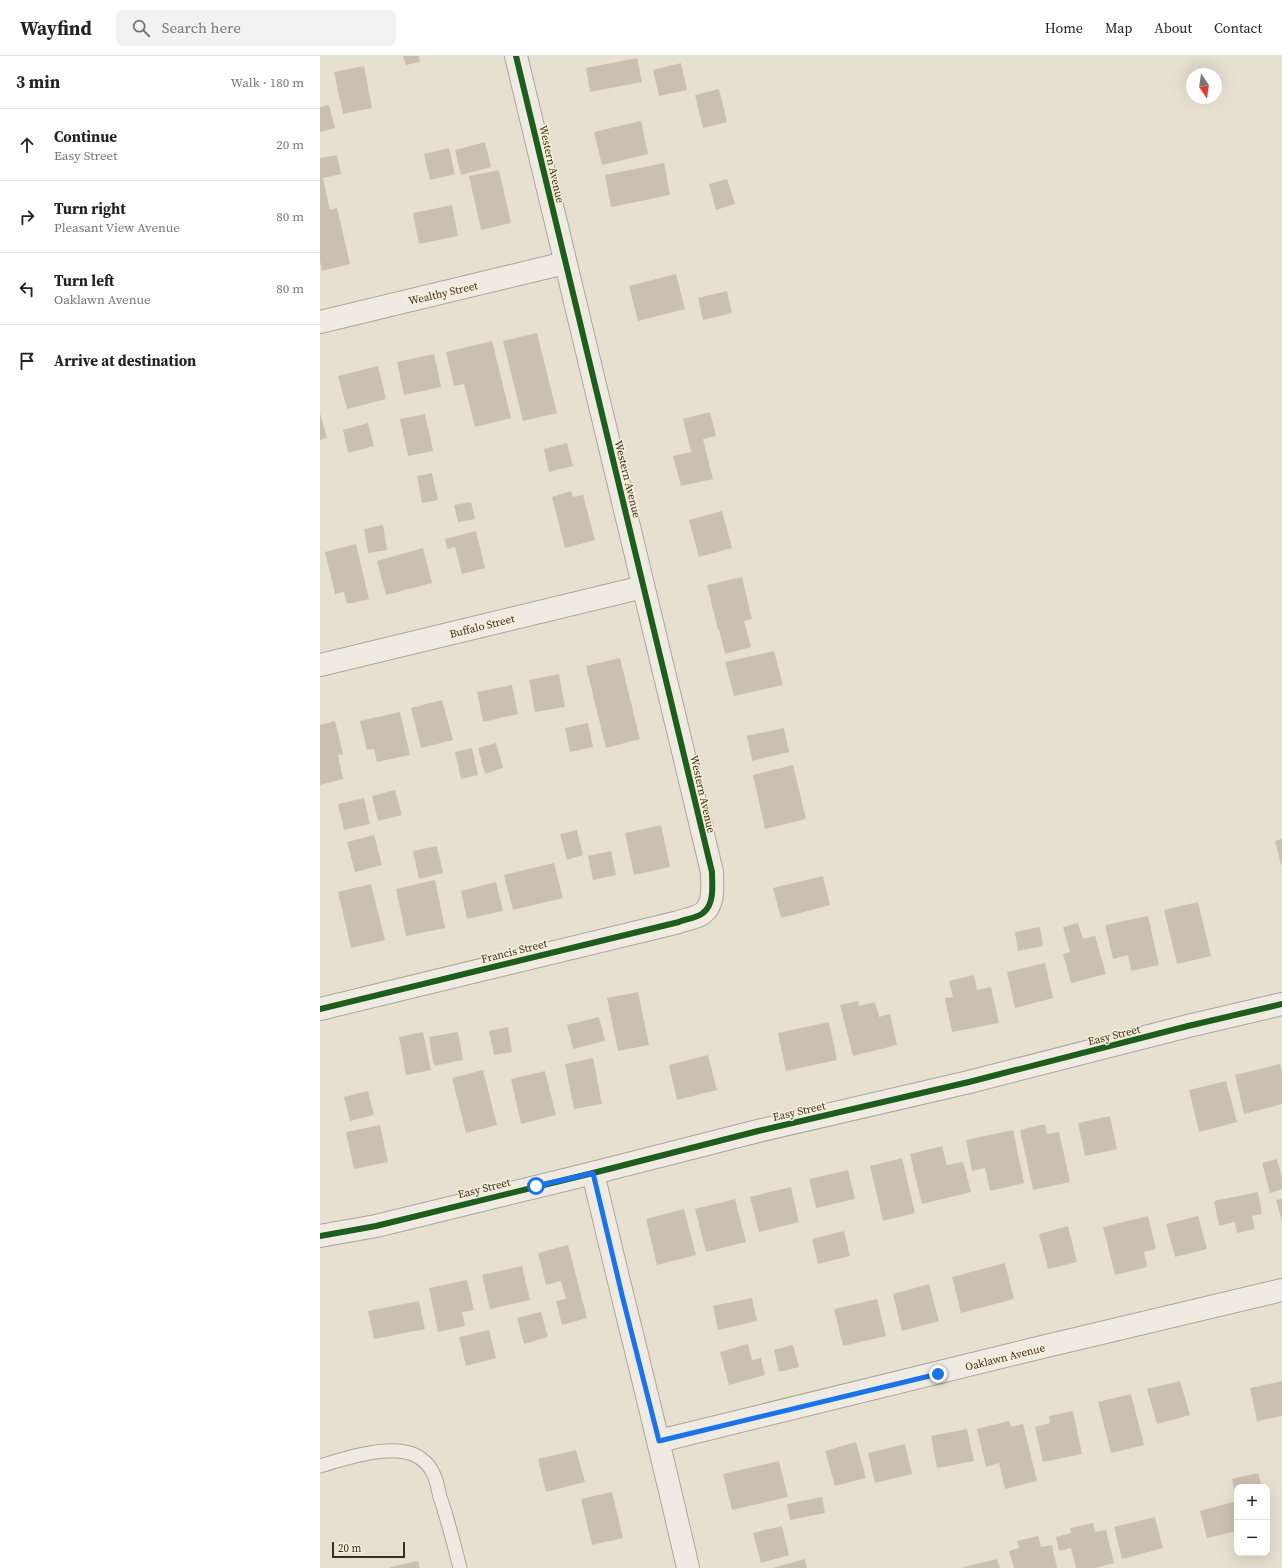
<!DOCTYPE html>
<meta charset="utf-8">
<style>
:root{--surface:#fff;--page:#f2f2f2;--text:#222;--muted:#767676;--line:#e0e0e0}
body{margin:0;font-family:"Source Serif 4",serif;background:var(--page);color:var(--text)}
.controls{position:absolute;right:12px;bottom:12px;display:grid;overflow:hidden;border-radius:8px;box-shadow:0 4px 16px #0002}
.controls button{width:36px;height:36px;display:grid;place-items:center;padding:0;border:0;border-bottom:1px solid var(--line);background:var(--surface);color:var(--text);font:20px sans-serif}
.compass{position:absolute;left:866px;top:12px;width:36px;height:36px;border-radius:50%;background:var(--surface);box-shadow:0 4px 16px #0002;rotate:167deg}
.scale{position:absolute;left:12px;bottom:10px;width:73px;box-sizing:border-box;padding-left:4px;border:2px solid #3d2e20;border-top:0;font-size:11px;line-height:14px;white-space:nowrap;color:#3d2e20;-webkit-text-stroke:3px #f7eed8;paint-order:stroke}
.stop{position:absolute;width:12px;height:12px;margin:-9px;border:3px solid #1a73e8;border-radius:50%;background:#fff}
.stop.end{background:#1a73e8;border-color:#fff;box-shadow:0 1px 4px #0008}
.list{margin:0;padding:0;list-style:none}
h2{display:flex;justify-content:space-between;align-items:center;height:52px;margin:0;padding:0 16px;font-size:17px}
h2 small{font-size:13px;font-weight:400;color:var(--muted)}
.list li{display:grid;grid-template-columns:26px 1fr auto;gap:12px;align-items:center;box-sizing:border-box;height:72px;padding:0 16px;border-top:1px solid var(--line)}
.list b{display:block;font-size:15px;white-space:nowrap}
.list p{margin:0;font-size:13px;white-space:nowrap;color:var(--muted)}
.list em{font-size:13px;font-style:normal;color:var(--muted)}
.icon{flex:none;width:22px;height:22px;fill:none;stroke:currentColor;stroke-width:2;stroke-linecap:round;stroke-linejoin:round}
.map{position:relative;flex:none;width:962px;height:1512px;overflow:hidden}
header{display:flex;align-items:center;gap:24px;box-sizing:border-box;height:56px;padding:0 20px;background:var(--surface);border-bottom:1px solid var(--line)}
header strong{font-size:19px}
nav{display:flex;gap:22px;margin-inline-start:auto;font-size:14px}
.search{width:280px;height:36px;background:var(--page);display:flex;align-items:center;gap:10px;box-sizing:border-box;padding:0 14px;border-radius:8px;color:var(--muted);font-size:15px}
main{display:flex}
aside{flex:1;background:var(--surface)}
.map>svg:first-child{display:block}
.building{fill:#cbbfb2}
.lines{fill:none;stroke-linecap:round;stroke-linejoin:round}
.service-casing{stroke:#ada599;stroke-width:15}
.minor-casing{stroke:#ada599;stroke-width:24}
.service{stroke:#efebe3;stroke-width:13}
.minor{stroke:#efebe3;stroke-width:22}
.cycleway-casing{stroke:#f7eed8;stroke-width:8}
.cycleway{stroke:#1b5e20;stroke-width:6}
.route{stroke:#1a73e8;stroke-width:5}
.labels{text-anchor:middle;stroke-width:3;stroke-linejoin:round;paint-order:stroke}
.street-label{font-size:11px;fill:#3d2e20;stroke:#f7eed8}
</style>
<header>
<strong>Wayfind</strong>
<div class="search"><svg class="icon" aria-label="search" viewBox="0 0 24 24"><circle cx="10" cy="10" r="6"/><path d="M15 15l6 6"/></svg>Search here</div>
<nav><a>Home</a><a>Map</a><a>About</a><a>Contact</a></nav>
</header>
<main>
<aside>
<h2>3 min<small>Walk · 180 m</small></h2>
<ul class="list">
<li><svg class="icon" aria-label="ahead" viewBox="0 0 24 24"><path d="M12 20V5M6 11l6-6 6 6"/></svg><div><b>Continue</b><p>Easy Street</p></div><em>20 m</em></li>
<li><svg class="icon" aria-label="right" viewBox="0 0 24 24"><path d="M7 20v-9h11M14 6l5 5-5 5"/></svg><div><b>Turn right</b><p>Pleasant View Avenue</p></div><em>80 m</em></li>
<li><svg class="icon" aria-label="left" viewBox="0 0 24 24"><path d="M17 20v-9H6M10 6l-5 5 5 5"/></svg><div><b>Turn left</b><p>Oaklawn Avenue</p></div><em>80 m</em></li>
<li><svg class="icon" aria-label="arrive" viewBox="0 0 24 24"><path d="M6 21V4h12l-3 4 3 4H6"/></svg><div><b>Arrive at destination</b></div></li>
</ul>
</aside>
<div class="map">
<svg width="962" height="1512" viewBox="0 0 962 1512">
<rect width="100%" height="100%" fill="#e7e0d1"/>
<g class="building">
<polygon points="83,0 99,0 100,6 86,9"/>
<polygon points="317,2 322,26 270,36 266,12"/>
<polygon points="361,7 367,34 339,40 333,14"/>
<polygon points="44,10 52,52 23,58 14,16"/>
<polygon points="399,33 407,66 383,72 375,39"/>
<polygon points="9,49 15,72 0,76 0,51"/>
<polygon points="321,65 328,98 282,109 274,76"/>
<polygon points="165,86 171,111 141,119 135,94"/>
<polygon points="129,92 135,118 110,124 104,98"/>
<polygon points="17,99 21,118 3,122 10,154 17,152 30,208 2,215 0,205 0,102"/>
<polygon points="344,107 350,139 291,151 285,119"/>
<polygon points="179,114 191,167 161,174 149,120"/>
<polygon points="407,123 415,148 396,154 389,128"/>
<polygon points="132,149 138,180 99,188 93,157"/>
<polygon points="356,218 365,253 318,265 309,230"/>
<polygon points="407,235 412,257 383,264 378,242"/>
<polygon points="217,277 237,357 203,365 183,285"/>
<polygon points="172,285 191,362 155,371 144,328 134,330 126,296"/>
<polygon points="114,298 121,331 84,339 77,306"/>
<polygon points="58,310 66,343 27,353 18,320"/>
<polygon points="390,356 396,380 383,383 393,423 361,430 353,400 371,396 363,363"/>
<polygon points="0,357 7,382 0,384"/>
<polygon points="105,358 113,395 88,400 80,363"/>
<polygon points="48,367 54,390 28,397 23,374"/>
<polygon points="247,387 253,410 229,416 224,393"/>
<polygon points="112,417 118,444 102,447 97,420"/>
<polygon points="251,435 253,441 263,439 275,484 245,492 232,441"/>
<polygon points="151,446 155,463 138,466 134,449"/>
<polygon points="402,455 412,492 379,501 369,464"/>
<polygon points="63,469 67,494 48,497 44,473"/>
<polygon points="156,475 165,512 142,518 135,491 127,493 125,483"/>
<polygon points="36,488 49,543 27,548 24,536 15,538 5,496"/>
<polygon points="103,492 112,527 66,539 57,505"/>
<polygon points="422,521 432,563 424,565 431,591 405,598 399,573 398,574 387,529"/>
<polygon points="454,595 463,629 414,640 405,606"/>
<polygon points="300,602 320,683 286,692 266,610"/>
<polygon points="239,618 245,651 215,656 209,624"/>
<polygon points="192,629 198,658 163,666 157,636"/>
<polygon points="122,644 133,684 101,692 91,652"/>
<polygon points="80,656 90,699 57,706 54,693 47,694 40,665"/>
<polygon points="15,665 23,698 18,699 23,723 0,729 0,669"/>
<polygon points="268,667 273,691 250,696 245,672"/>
<polygon points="464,672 469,696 432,705 427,680"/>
<polygon points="176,687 183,712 165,718 158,692"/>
<polygon points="152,692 158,719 141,723 135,696"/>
<polygon points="473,709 486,763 445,773 433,719"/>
<polygon points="75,734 82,759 58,765 52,740"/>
<polygon points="44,742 50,768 24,774 18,748"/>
<polygon points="341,769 350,811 314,819 305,777"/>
<polygon points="257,774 263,799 247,804 240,778"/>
<polygon points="54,779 62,809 35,816 27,786"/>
<polygon points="962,783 962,809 961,809 955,785"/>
<polygon points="117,790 123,817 99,823 93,795"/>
<polygon points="291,795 296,819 273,824 268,800"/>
<polygon points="234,807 243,842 193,854 184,819"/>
<polygon points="503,820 510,849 461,862 453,832"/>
<polygon points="115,824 125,872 86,880 76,833"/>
<polygon points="176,826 183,855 147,863 141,835"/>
<polygon points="51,828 65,884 31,892 18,836"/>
<polygon points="878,846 891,900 857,908 844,854"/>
<polygon points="828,860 839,909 811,915 808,899 793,903 785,869"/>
<polygon points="758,867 763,883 775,880 786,918 751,927 743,898 750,896 743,871"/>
<polygon points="720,871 723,890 698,895 695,876"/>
<polygon points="725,907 733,942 695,952 687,916"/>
<polygon points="654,919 657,934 671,931 679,967 632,976 625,942 633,941 629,925"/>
<polygon points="318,936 329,989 298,995 287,942"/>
<polygon points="538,945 539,950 555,946 559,961 570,958 577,989 533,1000 520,949"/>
<polygon points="279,961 285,985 253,993 247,969"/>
<polygon points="509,966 517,1004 466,1015 458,977"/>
<polygon points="188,971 192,996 174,999 169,975"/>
<polygon points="103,976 111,1014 86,1019 79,981"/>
<polygon points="138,976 143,1004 114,1010 109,981"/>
<polygon points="388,999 397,1034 357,1044 349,1009"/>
<polygon points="273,1002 282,1048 254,1053 245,1008"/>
<polygon points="960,1008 962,1017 962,1048 924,1058 915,1019"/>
<polygon points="163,1014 177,1069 146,1077 132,1022"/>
<polygon points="225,1015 236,1059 201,1068 191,1023"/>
<polygon points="906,1025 917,1066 879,1076 869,1034"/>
<polygon points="48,1035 54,1059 30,1065 24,1041"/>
<polygon points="790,1060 797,1093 765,1100 758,1067"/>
<polygon points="725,1068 727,1078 739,1076 750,1126 713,1134 700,1074"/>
<polygon points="60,1069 68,1106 34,1113 26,1076"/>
<polygon points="693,1074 704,1127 670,1135 665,1112 652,1115 646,1084"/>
<polygon points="622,1090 627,1109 643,1106 651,1136 602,1148 590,1098"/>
<polygon points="582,1102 595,1157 563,1165 550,1110"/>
<polygon points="957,1103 962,1122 962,1133 950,1137 942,1107"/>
<polygon points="528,1114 535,1143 496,1152 489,1123"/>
<polygon points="471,1131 479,1166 439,1176 430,1141"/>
<polygon points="938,1136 942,1158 932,1160 935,1173 917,1177 915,1166 899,1170 894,1145"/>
<polygon points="415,1143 426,1186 386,1196 375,1153"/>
<polygon points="962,1143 962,1166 956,1144"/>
<polygon points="364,1153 376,1199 337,1209 326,1163"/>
<polygon points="828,1160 836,1193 824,1196 827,1211 795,1219 783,1171"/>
<polygon points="878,1160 887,1193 855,1201 846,1168"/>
<polygon points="748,1170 757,1206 728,1213 719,1178"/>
<polygon points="524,1175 530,1200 498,1208 492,1183"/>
<polygon points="248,1189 267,1262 242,1269 236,1245 246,1243 241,1225 226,1229 218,1197"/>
<polygon points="685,1207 694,1243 641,1257 632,1221"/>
<polygon points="202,1210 210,1244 170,1253 162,1219"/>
<polygon points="147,1224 154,1254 142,1256 145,1270 118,1276 109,1232"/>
<polygon points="609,1228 619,1265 582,1275 573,1238"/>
<polygon points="432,1242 437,1265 398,1274 393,1250"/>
<polygon points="557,1243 566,1280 523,1290 514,1253"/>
<polygon points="99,1245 105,1273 54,1283 48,1255"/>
<polygon points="221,1256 228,1281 204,1288 197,1262"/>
<polygon points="169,1274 176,1302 146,1310 139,1281"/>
<polygon points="428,1288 432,1304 441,1302 445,1319 409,1329 400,1296"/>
<polygon points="473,1289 479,1311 459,1316 454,1294"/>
<polygon points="860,1325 870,1359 837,1368 827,1333"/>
<polygon points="962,1325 962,1360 937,1365 930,1332"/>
<polygon points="811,1338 824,1389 791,1397 778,1346"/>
<polygon points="753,1355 762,1398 723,1406 715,1371 730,1367 729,1360"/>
<polygon points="689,1365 691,1371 703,1368 717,1425 685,1433 679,1407 666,1411 657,1373"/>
<polygon points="647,1373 654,1405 617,1412 611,1380"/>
<polygon points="536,1386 546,1422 515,1430 505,1395"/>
<polygon points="585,1388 592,1418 555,1427 548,1397"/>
<polygon points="256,1394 265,1426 226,1436 218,1403"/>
<polygon points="459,1405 468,1441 412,1454 403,1418"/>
<polygon points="938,1417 942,1431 917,1431 916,1442 912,1423"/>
<polygon points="292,1436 303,1482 272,1489 261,1443"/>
<polygon points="502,1441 505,1457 470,1464 467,1448"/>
<polygon points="917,1445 917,1475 887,1482 880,1455"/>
<polygon points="835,1461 843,1492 802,1503 794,1471"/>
<polygon points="773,1467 775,1476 786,1474 794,1507 775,1512 756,1512 751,1492 739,1495 736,1481 751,1477 750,1472"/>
<polygon points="462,1470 469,1499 441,1507 433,1477"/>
<polygon points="718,1480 721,1491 732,1489 737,1512 694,1512 689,1495 699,1492 697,1485"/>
<polygon points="485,1503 487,1512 453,1512"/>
<polygon points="677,1503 680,1512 643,1512 643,1511"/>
<polygon points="98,1505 100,1512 71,1512 70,1511"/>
</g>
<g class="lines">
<g class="service-casing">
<path id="service" d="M 0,1410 C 23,1403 61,1391 85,1396 C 97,1398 108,1406 113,1417 C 117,1424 118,1433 120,1441 C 128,1464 134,1488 140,1512"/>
</g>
<g class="minor-casing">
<g id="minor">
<polyline points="0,266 245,207"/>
<polyline points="0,609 323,531"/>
<path d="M 0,953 L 359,866 C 366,863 377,862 383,857 C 395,848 392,829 392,816 L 196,0"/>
<path d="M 273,1117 C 304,1249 338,1380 368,1512"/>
<polyline points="0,1180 56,1170 273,1117 438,1075 649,1026 868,970 962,948"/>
<polyline points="339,1385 718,1292 962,1234"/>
</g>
</g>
<use href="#service" class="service"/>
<use href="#minor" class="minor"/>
<g class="cycleway-casing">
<g id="cycleway">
<path d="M 0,953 L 359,866 C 366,863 377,862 383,857 C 395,848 392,829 392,816 L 196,0"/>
<polyline points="0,1180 56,1170 273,1117 438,1075 649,1026 868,970 962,948"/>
</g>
</g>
<use href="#cycleway" class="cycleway"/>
</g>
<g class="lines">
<polyline class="route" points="216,1130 273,1117 302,1239 339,1385 618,1318"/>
</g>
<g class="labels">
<g class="street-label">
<text transform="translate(232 108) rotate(77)" y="4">Western Avenue</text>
<text transform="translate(123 237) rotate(-13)" y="4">Wealthy Street</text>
<text transform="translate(308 423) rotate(76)" y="4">Western Avenue</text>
<text transform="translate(162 570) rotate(-14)" y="4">Buffalo Street</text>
<text transform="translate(383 738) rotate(77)" y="4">Western Avenue</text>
<text transform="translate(194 895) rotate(-14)" y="4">Francis Street</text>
<text transform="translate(794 979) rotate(-14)" y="4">Easy Street</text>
<text transform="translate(479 1055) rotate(-13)" y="4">Easy Street</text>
<text transform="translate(164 1132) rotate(-14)" y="4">Easy Street</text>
<text transform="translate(685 1301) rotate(-14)" y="4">Oaklawn Avenue</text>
</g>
</g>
</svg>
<div class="controls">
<button>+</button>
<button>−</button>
</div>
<svg class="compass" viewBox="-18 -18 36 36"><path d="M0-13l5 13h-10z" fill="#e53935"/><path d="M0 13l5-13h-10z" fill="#767676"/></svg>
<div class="scale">20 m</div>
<div class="stop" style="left:216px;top:1130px"></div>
<div class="stop end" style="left:618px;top:1318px"></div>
</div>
</main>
